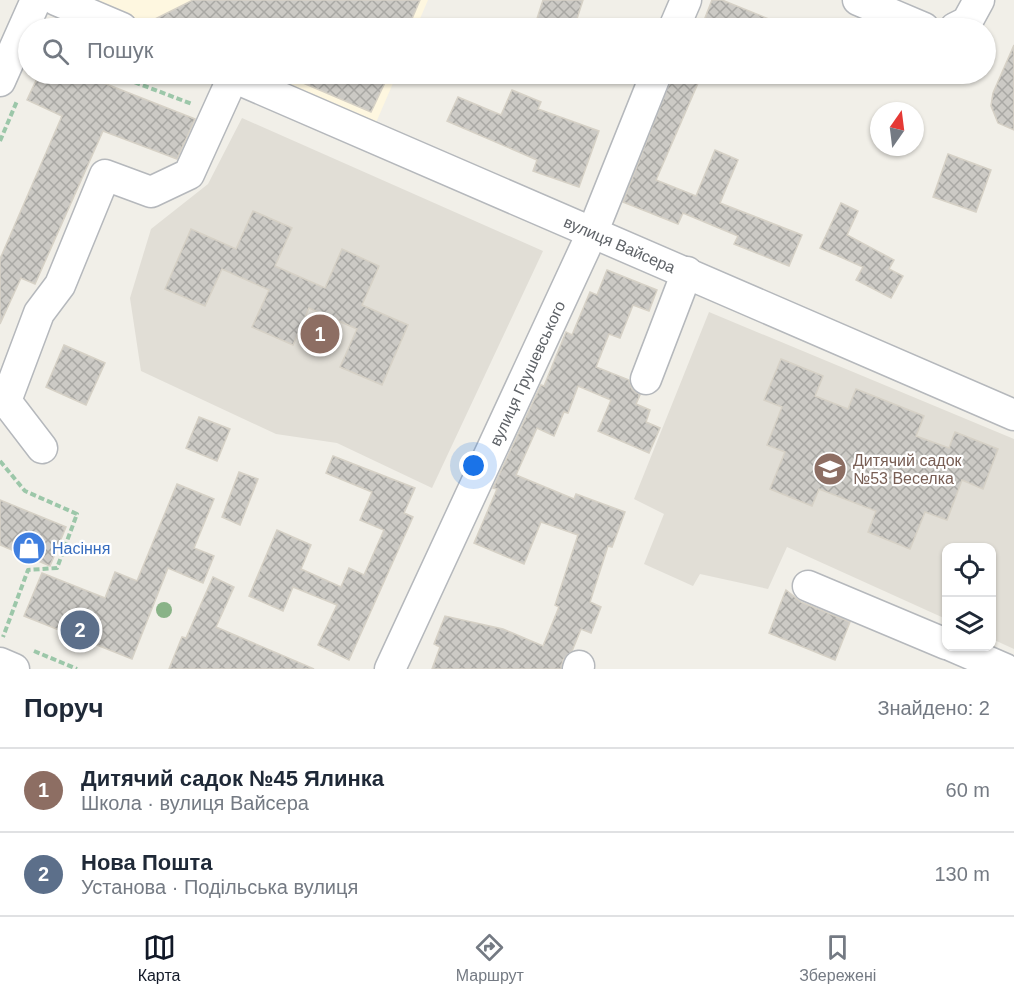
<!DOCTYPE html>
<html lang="uk">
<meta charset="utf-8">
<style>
:root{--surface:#fff;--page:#f2f2f3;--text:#1f2937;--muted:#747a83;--line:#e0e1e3;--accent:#111827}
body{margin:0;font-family:Helvetica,sans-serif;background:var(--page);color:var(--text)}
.controls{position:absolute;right:18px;bottom:18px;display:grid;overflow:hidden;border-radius:12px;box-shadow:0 2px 4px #0004}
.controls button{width:54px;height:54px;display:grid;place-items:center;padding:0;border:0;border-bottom:2px solid var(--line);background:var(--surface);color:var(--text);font:30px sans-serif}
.compass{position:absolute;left:870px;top:102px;width:54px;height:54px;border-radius:50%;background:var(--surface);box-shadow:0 2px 4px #0004;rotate:14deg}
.you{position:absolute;left:474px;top:466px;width:21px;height:21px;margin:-15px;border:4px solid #fff;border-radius:50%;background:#1a73e8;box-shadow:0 0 0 9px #1a73e833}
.badge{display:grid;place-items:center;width:39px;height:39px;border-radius:50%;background:var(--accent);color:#fff;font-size:20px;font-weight:700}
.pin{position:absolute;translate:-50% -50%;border:3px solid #fff;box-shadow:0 2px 6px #0006}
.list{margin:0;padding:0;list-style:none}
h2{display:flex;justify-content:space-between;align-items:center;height:78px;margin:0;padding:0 24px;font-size:26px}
h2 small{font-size:20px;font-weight:400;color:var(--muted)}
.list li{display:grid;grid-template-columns:39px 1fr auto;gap:18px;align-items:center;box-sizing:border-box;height:84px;padding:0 24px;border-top:2px solid var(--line)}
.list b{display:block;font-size:22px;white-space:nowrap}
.list p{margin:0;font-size:20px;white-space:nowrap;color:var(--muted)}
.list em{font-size:20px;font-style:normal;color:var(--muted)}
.icon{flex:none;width:33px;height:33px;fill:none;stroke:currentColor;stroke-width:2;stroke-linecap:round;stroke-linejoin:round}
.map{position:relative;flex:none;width:1014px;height:669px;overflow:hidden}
.search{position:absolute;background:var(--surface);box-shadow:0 2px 4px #0004;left:18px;right:18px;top:18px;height:66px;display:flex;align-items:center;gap:15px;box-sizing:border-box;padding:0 21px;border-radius:33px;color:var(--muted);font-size:22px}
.sheet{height:246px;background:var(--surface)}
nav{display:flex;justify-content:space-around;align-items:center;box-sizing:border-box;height:84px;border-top:2px solid var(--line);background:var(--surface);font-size:16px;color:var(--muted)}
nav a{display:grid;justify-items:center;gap:3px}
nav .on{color:var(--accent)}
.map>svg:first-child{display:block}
.commercial{fill:#fef7e0}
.education{fill:#e1ded6}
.building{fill:url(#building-cross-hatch);stroke:#d6d1c6;stroke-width:1.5}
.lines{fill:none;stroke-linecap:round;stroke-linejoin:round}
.minor-casing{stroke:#b5b8bc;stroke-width:33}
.path{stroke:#9cc7a9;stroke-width:4;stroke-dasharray:6 3;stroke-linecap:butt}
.minor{stroke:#fff;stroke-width:30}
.tree{fill:#89b387}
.labels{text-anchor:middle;stroke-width:4.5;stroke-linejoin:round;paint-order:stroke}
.street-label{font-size:16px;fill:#5f6368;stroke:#fff}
.education-label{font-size:16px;fill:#785e54;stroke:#fff;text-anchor:start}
.shop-label{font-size:16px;fill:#366cbe;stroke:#fff;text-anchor:start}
</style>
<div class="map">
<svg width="1014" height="669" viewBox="0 0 1014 669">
<defs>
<pattern id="building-cross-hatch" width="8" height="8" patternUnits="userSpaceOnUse" patternTransform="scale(1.5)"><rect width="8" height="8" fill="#cccac5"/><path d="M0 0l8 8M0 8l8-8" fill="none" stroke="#a9a8a4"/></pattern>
</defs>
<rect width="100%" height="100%" fill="#f1efe8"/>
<g class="commercial">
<polygon points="87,0 428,0 416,28 153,28"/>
<polygon points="256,74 397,74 375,125"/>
</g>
<g class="education">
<polygon points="242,118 543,251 432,488 337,443 276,434 141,371 130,298 151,229 208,184"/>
<polygon points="709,312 1014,439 1014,649 992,639 992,548 946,548 946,619 787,547 768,589 700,574 693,586 644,564 664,514 634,499"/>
</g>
<g class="building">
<polygon points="193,0 420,0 408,28 176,28 155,19"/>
<polygon points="543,0 583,0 574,28 534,28"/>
<polygon points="712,0 722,0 791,28 701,28"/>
<polygon points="1014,45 1014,130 998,123 991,106 993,93"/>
<polygon points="39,74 98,74 96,80 195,119 177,159 103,131 35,284 21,278 0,324 0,259 62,116 27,100"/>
<polygon points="282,74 389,74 371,112"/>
<polygon points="673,74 702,74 656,180 696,196 715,150 738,160 720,203 802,235 789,266 734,244 738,236 683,213 678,224 623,202"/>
<polygon points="512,90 541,102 538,109 599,131 579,187 533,171 537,160 447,121 458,97 501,115"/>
<polygon points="948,154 991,170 976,212 933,197"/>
<polygon points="841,203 858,211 847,235 894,260 889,269 903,276 891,298 856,280 863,267 820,248"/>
<polygon points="253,211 292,228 275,266 325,288 342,249 379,266 362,305 408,325 382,385 340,367 357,329 309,308 293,345 252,327 269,290 222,269 205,306 165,289 191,229 236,249"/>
<polygon points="607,270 657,290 649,311 633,305 620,338 609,334 596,367 629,380 632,389 640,395 636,404 650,410 646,422 660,428 649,453 598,431 611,400 578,386 568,413 564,412 554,436 537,428 516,475 574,499 576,494 625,512 612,547 608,546 590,602 601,607 591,633 581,629 572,651 563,660 561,669 432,669 440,647 434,644 445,616 503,629 543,646 559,607 555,605 578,535 541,522 524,564 474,543 497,489 493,488 541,385 544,386 566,332 572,335 590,292 597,295"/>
<polygon points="64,345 105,363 86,405 46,387"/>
<polygon points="781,359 823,376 815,396 848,409 856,389 924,416 916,436 949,448 955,432 998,449 983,489 962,480 947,520 925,512 910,549 868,532 876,511 819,489 812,506 770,489 785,452 767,445 782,407 764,400"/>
<polygon points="199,417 230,429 217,461 186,448"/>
<polygon points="333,456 415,488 404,513 413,517 349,660 318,645 337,605 293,587 283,611 249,596 277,530 311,545 301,569 341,587 349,568 364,575 384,530 360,520 372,492 326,473"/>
<polygon points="239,472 258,479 240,525 222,517"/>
<polygon points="177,484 214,499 194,548 214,556 203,583 168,568 132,659 24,616 42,573 105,598 115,572 137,581"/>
<polygon points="0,500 66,527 50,566 0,545"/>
<polygon points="213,577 234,587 216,627 314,669 169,669 182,637 186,638"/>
<polygon points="786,590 801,602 850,622 835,660 769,633"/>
</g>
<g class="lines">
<g class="minor-casing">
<g id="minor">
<polyline points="56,0 122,28"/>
<polyline points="858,0 924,28"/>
<polyline points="674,28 686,0"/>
<polyline points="955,28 967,22 979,0"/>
<path id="s1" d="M 226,74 L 1014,415"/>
<polyline points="0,81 36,0"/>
<polyline points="646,379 687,272"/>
<polyline points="42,448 6,401 39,313 60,285 105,175 151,192 189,174 233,77"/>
<polyline points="808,586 946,644"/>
<polyline points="952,646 1005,669"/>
<polyline points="0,663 14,669"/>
<path id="s2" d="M 390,669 L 593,231 L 656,74"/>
<polyline points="578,669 579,666"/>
</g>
</g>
<g class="path">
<polyline points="147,24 157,28"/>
<polyline points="137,74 134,82 192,104"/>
<polyline points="187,74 203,80"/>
<polyline points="0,141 17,101"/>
<polyline points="0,461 25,491 77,514 57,568 28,570 3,637"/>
<polyline points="34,651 77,669"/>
</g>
<use href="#minor" class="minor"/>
</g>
<circle class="tree" cx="164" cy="610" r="8"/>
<defs>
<g id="school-disc" transform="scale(1.725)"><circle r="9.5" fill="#8d6e63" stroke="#fff"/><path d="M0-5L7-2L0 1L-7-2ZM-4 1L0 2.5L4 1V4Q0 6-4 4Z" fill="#fff"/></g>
<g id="shop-disc" transform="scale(1.725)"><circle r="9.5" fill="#3f7fe0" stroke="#fff"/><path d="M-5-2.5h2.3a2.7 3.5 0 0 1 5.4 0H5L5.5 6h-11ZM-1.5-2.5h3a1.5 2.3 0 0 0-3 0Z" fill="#fff"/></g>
</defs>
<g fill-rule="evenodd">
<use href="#school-disc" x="830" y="469"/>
<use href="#shop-disc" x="29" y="548"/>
</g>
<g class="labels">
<g class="street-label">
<text dy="6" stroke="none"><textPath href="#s1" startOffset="429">вулиця Вайсера</textPath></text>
<text dy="6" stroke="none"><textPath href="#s2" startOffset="326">вулиця Грушевського</textPath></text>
</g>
<g class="education-label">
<text x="853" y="466">Дитячий садок<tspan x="853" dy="18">№53 Веселка</tspan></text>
</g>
<g class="shop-label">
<text x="52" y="554">Насіння</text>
</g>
</g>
</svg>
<div class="controls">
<button><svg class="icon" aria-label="locate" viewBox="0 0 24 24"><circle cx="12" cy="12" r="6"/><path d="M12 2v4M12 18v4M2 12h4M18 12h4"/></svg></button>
<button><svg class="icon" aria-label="layers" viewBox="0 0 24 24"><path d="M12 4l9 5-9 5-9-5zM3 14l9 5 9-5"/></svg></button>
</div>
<svg class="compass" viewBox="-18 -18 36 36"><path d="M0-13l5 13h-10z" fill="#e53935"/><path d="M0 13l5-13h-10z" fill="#747a83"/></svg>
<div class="you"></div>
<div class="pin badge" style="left:320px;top:334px;background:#8d6e63">1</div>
<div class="pin badge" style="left:80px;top:630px;background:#5c6f8a">2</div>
<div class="search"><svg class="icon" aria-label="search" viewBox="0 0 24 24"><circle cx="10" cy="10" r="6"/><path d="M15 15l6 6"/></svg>Пошук</div>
</div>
<section class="sheet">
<h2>Поруч<small>Знайдено: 2</small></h2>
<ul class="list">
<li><span class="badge" style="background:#8d6e63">1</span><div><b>Дитячий садок №45 Ялинка</b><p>Школа · вулиця Вайсера</p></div><em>60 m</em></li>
<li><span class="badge" style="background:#5c6f8a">2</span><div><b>Нова Пошта</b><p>Установа · Подільська вулиця</p></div><em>130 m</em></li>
</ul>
</section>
<nav>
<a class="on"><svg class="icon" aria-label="map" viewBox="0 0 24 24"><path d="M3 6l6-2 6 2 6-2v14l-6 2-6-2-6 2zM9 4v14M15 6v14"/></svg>Карта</a>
<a><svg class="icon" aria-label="directions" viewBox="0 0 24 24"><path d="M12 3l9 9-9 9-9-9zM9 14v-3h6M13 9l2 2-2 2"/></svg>Маршрут</a>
<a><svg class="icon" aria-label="saved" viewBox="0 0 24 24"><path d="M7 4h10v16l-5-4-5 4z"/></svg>Збережені</a>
</nav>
